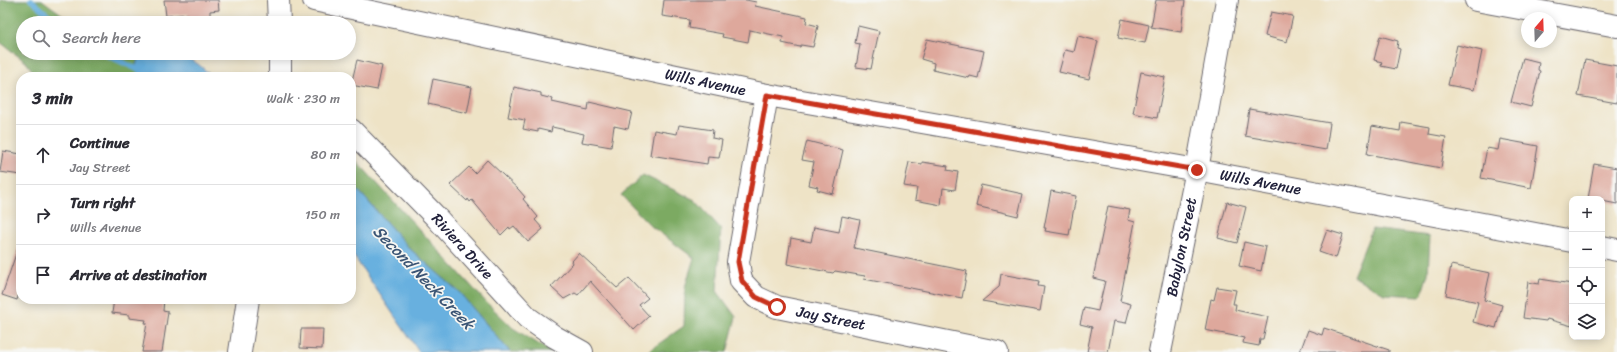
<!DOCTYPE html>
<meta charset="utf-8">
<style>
:root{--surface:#fff;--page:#f7f7f7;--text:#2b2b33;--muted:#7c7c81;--line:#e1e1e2}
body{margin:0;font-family:Sriracha,sans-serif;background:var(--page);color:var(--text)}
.controls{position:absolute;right:12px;bottom:12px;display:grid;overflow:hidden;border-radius:8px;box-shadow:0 2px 10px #0003}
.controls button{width:36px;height:36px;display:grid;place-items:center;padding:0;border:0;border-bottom:1px solid var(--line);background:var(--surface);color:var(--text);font:20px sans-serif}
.compass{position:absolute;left:1521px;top:12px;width:36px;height:36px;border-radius:50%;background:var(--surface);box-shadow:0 2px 10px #0003;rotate:19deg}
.stop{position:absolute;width:12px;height:12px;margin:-9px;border:3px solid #c8321e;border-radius:50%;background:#fff}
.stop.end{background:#c8321e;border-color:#fff;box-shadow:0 1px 4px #0008}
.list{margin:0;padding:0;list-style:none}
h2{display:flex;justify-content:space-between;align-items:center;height:52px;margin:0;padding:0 16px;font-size:17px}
h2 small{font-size:13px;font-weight:400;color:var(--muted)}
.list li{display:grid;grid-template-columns:26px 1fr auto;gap:12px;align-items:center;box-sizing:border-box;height:60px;padding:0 16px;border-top:1px solid var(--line)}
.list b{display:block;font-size:15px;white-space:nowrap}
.list p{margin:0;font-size:13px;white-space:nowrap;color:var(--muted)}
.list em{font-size:13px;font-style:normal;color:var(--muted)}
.icon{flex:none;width:22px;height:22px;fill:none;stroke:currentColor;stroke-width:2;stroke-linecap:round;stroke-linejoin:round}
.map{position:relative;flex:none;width:1617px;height:352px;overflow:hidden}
.search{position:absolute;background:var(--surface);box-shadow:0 2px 10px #0003;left:16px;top:16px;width:340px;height:44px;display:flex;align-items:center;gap:10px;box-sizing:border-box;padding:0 14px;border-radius:22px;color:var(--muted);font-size:15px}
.panel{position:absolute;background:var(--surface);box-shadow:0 2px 10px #0003;left:16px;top:72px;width:340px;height:232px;border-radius:16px}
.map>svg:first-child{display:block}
.forest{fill:#7baa62;stroke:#4e664e}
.water{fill:#68b0df;stroke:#45698d}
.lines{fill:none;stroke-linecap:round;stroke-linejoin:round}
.stream{stroke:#68b0df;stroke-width:5.5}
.building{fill:#dea89c}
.minor-casing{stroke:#69666c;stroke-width:24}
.minor{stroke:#fff;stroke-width:22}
.route{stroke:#c8321e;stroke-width:5}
.labels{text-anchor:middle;stroke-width:3.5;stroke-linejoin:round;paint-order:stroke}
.street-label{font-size:15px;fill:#22223b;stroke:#f6f6f2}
.water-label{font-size:16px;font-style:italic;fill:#3a5474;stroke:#f6f6f2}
</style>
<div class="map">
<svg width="1617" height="352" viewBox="0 0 1617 352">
<rect width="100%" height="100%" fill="#f6f6f2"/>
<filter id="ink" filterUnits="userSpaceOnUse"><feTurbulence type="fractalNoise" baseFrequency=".025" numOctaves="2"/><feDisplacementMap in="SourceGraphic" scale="8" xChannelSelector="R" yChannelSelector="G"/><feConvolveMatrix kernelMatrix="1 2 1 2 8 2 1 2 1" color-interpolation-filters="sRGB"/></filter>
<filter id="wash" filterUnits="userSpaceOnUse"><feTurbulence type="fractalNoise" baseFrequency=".012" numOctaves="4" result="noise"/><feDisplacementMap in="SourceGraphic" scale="16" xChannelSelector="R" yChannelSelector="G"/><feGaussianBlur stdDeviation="0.9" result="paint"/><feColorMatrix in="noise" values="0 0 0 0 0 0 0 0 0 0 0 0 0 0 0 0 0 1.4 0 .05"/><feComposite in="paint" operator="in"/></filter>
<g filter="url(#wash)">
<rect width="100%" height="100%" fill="#eee3c6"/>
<g class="forest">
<polygon points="1,0 42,0 74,23 23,23 23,53 131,53 139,57 136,68 142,77 37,77 26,62 0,42 0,1"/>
<polygon points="351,155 486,302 513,328 551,352 510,352 459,292 409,248 351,182"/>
<polygon points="643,175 695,200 721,229 717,291 736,317 727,352 647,352 684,326 685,287 694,258 651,226 621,195"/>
<polygon points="1372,229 1430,236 1428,274 1421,296 1384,294 1353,276"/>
</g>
<g class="water">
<polygon points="140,53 179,53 198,64 213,77 142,77 135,68"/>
<polygon points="351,182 409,248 459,292 510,352 419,352 351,252"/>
</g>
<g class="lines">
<g class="stream">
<polyline points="31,0 58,23"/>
<polyline points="102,53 135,68 151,77"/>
</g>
</g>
<g id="blocks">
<g class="building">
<polygon points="164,0 218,0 219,10 210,11 210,16 188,19 188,14 166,16"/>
<polygon points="664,0 746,0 756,2 755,6 807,17 806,23 818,26 813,47 801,45 800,47 782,43 783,37 750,30 748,42 722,37 723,34 689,28 690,20 662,16"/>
<polygon points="1156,0 1185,0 1181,32 1151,27"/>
<polygon points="1271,12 1293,16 1287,42 1265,36"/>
<polygon points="1122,19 1149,25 1145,43 1118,38"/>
<polygon points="858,26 879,31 871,69 856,67 860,44 855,43"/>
<polygon points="1078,36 1098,41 1089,79 1059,72 1065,50 1074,52"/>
<polygon points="1380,36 1398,41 1397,48 1400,49 1396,69 1381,66 1382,62 1374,60"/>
<polygon points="927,39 984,51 978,78 970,76 969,78 933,70 934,63 921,59"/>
<polygon points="1457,45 1482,51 1474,90 1448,85"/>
<polygon points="1523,58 1539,62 1538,70 1540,71 1531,107 1511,102"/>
<polygon points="357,60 382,66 377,90 351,85"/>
<polygon points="1585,60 1617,66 1617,103 1578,96"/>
<polygon points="1141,72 1165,77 1157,118 1133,113"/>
<polygon points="433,79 472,87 467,113 428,104"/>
<polygon points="514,87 541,93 541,96 553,99 552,102 588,110 589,102 632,112 628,129 614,126 611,147 582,142 584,134 552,127 551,132 538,129 538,132 523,129 525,120 508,117"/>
<polygon points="1249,109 1330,123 1326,150 1245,136"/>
<polygon points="1401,122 1430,127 1429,134 1446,137 1441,168 1367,154 1372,126 1400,131"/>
<polygon points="679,125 713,130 712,138 722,140 719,158 708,157 707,164 650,155 654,130 677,134"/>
<polygon points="1500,139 1538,146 1531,188 1481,178 1487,148 1498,150"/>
<polygon points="807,141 843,150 833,194 817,190 818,187 809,185 814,162 802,160"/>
<polygon points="3,151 21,154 21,175 0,172"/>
<polygon points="487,160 519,190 525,197 523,199 538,217 535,220 543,229 528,242 514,226 510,229 509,227 501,235 472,200 470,202 468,199 467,201 450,185 469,167 475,173"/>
<polygon points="909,162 922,164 922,162 948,166 947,170 958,172 955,190 943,188 941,205 915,200 917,188 904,186"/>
<polygon points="1594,164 1617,168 1617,204 1602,201 1602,199 1588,199"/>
<polygon points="981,185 1023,194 1018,216 976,206"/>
<polygon points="1051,191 1076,196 1069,235 1045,231 1046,228 1044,228"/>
<polygon points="1227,202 1246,207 1237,243 1218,238"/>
<polygon points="1108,206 1130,210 1128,220 1135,222 1120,301 1131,304 1126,323 1114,321 1108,352 1087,352 1092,327 1080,324 1084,308 1098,311 1105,281 1093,278"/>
<polygon points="842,216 860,220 854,248 967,271 962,298 864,279 865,276 835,271 833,273 787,264 791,238 811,242 814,227 839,232"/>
<polygon points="1327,230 1343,235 1336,258 1319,252"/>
<polygon points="1244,242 1266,247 1261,271 1239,266"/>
<polygon points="18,248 21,248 21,287 17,300 2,295"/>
<polygon points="579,253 617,288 629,278 648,298 639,305 649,316 634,330 590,281 578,295 575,293 564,299 551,287 573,263 572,261"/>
<polygon points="1451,265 1490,273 1484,300 1502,305 1496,328 1473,322 1478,302 1446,295"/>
<polygon points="1001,274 1039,281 1038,286 1044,287 1040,311 982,301 999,287"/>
<polygon points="1540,279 1572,284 1572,326 1547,319 1546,321 1523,318 1528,282 1539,284"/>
<polygon points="1217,287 1236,290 1233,304 1236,304 1235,310 1268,317 1263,339 1260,339 1259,346 1243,343 1244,338 1205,330 1211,299 1214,300"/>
<polygon points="114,299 164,299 163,311 168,312 162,352 142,352 147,323 145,323 146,320 129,318 129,315 112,313"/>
<polygon points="1324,328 1389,350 1389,352 1300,352 1308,330 1322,335"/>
<polygon points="301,329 323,329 322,349 300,348"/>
</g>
</g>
</g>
<g filter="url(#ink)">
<use href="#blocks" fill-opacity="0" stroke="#69666c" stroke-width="1"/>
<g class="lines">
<g class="minor-casing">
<g id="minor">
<polyline points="278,0 279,23"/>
<path id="s1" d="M 314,0 L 767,95 L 1197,170 L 1572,241"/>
<polyline points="1476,0 1617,26"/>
<polyline points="280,77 280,53"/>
<path id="s2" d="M 767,95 L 738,262 L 741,281 L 756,297 L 777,307 L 997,352"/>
<path id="s3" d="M 351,130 L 434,215 L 528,318 L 555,337 L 582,352"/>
<polyline points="1602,247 1617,250"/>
<polyline points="240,352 248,299"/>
<path id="s4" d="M 1160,352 L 1197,170 L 1227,0"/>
</g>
</g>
<use href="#minor" class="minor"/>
</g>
</g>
<g class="lines" filter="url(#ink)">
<polyline class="route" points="777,307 756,297 742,281 738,262 767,95 1197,170"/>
</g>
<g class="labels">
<g class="street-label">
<text dy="5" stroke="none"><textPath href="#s1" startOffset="400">Wills Avenue</textPath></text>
<text dy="5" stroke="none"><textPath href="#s1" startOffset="964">Wills Avenue</textPath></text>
<text dy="5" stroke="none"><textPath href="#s3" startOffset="161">Riviera Drive</textPath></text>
<text dy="5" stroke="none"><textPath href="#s4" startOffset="107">Babylon Street</textPath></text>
<text dy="5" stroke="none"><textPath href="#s2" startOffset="289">Jay Street</textPath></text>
</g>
<g class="water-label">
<text transform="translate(424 277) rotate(46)" y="6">Second Neck Creek</text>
</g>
</g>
</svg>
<div class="controls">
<button>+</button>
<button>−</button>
<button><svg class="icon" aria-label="locate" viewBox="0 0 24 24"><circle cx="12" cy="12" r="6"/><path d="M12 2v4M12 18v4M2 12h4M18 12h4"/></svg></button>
<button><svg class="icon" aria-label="layers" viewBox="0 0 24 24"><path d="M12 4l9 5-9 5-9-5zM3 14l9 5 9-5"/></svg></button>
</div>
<svg class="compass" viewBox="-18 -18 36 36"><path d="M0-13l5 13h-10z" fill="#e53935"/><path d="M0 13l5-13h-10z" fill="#7c7c81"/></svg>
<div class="stop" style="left:777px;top:307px"></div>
<div class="stop end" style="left:1197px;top:170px"></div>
<div class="search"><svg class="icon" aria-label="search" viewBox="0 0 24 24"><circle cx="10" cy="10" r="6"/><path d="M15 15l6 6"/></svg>Search here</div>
<section class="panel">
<h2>3 min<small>Walk · 230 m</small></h2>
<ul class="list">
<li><svg class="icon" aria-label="ahead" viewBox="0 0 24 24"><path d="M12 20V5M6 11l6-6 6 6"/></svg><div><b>Continue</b><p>Jay Street</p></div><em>80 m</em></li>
<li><svg class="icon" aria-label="right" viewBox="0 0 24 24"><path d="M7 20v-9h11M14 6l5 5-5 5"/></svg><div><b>Turn right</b><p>Wills Avenue</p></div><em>150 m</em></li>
<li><svg class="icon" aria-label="arrive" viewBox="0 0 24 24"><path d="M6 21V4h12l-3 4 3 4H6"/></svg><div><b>Arrive at destination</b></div></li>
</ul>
</section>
</div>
